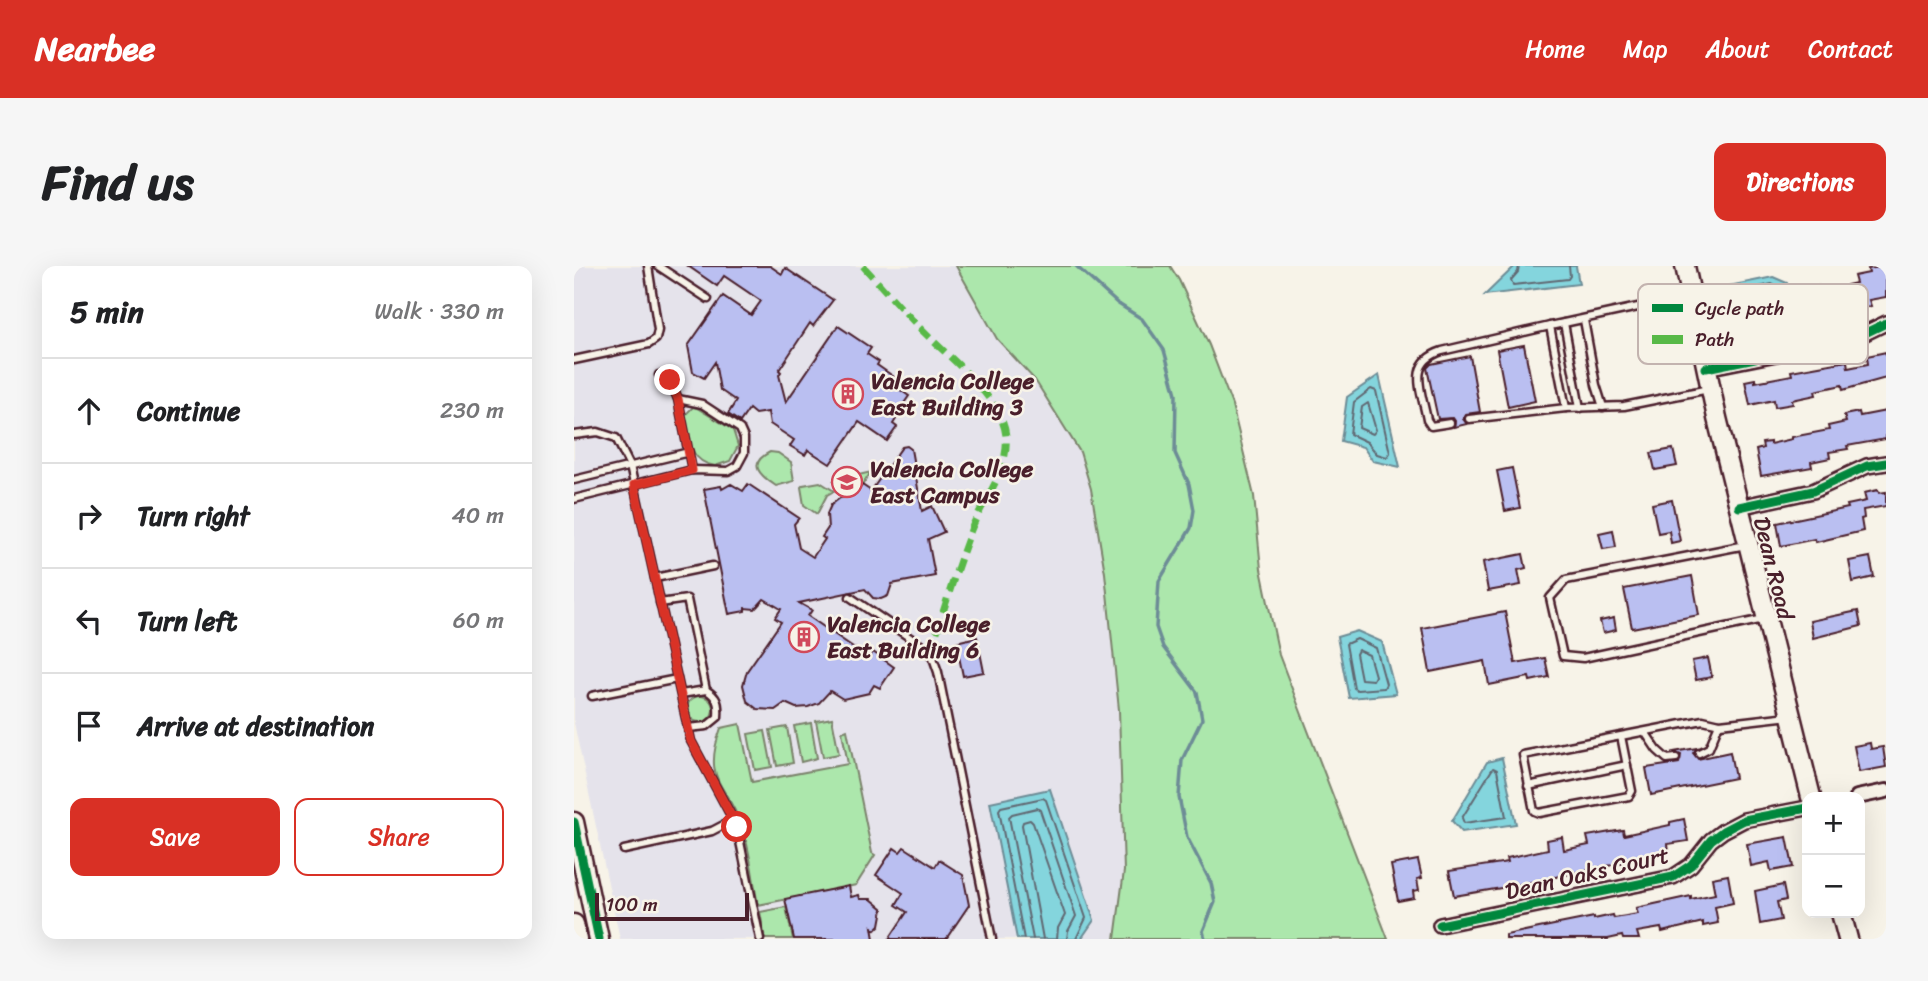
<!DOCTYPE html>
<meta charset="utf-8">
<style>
:root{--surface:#fff;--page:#f6f6f6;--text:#202124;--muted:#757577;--line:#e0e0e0;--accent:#d93025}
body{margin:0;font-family:Sriracha,sans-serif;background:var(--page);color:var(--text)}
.controls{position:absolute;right:21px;bottom:21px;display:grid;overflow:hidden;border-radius:14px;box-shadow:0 7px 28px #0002}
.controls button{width:63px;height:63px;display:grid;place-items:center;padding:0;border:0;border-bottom:2px solid var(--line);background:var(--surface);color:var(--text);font:35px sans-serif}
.scale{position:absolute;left:21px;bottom:18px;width:154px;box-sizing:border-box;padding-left:7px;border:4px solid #4a1f2b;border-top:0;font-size:19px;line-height:24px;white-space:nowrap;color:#4a1f2b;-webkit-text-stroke:5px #f7f3e8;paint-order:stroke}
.stop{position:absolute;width:21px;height:21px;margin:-16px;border:5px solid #d93025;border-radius:50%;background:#fff}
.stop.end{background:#d93025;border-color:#fff;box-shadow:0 2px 7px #0008}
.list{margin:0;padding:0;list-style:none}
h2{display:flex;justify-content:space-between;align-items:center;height:91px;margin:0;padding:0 28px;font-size:30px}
h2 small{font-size:23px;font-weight:400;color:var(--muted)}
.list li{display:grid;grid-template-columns:46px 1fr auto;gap:21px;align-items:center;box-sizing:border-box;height:105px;padding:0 28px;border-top:2px solid var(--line)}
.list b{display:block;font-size:26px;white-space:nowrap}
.list em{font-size:23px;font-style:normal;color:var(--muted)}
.actions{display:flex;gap:14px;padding:21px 28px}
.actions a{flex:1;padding:16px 0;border:2px solid var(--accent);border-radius:14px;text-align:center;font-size:24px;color:var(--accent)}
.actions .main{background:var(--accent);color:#fff}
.icon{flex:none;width:38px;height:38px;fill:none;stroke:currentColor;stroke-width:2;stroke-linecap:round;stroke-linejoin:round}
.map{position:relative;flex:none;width:1312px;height:673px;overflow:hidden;border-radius:14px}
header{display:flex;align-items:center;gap:42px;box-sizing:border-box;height:98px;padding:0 35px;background:var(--accent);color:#fff}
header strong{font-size:33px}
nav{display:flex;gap:38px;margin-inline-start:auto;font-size:24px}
.intro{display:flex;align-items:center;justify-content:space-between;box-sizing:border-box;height:168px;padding:0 42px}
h1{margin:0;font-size:49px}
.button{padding:18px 32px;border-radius:14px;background:var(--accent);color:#fff;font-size:24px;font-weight:700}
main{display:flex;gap:42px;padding:0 42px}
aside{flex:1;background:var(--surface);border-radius:14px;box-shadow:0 7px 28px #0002}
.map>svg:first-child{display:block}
.built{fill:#e5e3eb}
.green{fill:#ace7ac;stroke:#7b836c;stroke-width:2}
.water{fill:#84d5dd;stroke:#6d8c96;stroke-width:2}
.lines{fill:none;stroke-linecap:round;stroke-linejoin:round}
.shore{stroke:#616872;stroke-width:2}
.stream{stroke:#6d8c96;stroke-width:3.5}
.building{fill:#babff1;stroke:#4a1f2b;stroke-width:2}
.lane-casing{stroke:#4a1f2b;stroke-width:11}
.street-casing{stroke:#4a1f2b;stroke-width:18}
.secondary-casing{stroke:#4a1f2b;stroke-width:23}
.lane{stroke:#f7f3e8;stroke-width:6}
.street{stroke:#f7f3e8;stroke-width:12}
.secondary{stroke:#f7f3e8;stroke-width:18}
.quiet{stroke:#58b947;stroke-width:7;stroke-dasharray:14 7;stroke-linecap:butt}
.cycleway-casing{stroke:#f7f3e8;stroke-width:13}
.cycleway{stroke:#00873e;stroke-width:9}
.route{stroke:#d93025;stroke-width:9}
.labels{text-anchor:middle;stroke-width:5;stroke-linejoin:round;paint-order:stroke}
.poi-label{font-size:23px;font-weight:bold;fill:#4a1f2b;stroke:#f7f3e8;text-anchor:start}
.street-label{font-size:23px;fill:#4a1f2b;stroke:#f7f3e8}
.key{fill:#f7f3e8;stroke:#c3b3af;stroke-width:2}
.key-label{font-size:19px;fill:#4a1f2b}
</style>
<header>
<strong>Nearbee</strong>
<nav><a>Home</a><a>Map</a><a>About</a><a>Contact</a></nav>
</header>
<div class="intro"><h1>Find us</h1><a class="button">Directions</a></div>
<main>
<aside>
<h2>5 min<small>Walk · 330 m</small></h2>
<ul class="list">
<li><svg class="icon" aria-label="ahead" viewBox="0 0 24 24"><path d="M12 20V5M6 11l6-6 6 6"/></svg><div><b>Continue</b></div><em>230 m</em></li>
<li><svg class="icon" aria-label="right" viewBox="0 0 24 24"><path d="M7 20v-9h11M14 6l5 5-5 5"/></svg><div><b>Turn right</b></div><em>40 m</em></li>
<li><svg class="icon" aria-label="left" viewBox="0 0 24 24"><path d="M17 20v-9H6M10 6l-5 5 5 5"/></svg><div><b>Turn left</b></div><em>60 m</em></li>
<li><svg class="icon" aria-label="arrive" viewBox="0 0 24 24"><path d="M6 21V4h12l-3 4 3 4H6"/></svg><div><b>Arrive at destination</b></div></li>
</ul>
<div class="actions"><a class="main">Save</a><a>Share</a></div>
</aside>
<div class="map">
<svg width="1312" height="673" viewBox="0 0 1312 673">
<rect width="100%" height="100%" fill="#f7f3e8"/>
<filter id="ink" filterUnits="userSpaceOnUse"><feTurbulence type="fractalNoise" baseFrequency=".0143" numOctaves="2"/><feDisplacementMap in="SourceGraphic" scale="14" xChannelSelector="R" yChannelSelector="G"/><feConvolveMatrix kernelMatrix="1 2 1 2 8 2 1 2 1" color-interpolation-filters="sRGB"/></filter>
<g filter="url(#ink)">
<polygon class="built" points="0,0 497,0 646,673 46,673 0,457"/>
<g class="green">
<polygon points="382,0 596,0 605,14 635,79 658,139 680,230 687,303 705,389 814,673 541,673 550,605 545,444 531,307 517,223 506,186 461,114 423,73"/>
<path d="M 119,141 L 123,142 L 159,164 L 164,180 L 156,195 L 141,200 C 115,196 114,172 110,150 Z"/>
<path d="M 196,186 L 204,187 L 217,196 L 220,215 L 202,220 C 187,210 172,198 196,186 Z"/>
<polygon points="297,206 287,221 267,221 260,215"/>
<polygon points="246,216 260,225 253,229 243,248 230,239 227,221 229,219"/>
<circle cx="126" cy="443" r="13"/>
<polygon points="258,452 265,488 249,491 242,455"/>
<polygon points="237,457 243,492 227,496 220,460"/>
<path d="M 166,458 L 178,516 L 274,498 L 268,466 L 273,464 L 298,587 L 301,589 L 282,619 L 184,639 C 179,615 176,580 167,558 C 151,516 128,514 147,462 Z"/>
<polygon points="213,461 219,497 203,500 196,464"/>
<polygon points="191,465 198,501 181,504 174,468"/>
<polygon points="212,641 219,673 191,673 186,646"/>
</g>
<g class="water">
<polygon points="941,0 1002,0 1005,18 911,29"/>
<polygon points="1199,11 1213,17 1221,62 1165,72 1150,21"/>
<polygon points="805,109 826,201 799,195 789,181 767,175 773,131"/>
<polygon points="783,365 808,376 822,428 775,432 763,371"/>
<polygon points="928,492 942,558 888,566 878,555 913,496"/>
<polygon points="476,523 520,654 507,673 443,673 416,536"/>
</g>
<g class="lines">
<g class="shore">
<polyline points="945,0 944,6 937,14 939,19 994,13 996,10 995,0"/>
<polygon points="1198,18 1207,23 1212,55 1170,63 1160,27"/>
<polygon points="1197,28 1201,48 1176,52 1171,33"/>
<polygon points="797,123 802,125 816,187 813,191 803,188 793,176 776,168 780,136"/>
<polygon points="794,137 802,164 799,168 785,162 788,141"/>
<polygon points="783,373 802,382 812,418 810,422 783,424 780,422 772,378"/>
<polygon points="784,384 795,389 801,410 799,414 787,413 782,388"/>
<polygon points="919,502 923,504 932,551 890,557 888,552"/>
<polyline points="450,673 425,544 427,541 469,532 472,534 512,652 502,673"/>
<polyline points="459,673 435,551 438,548 463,542 466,544 502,650 494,665 493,673"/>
<polyline points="469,673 448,559 449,556 456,554 459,557 491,649 484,662 483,673"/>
</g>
<polyline class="stream" points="502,0 543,37 568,53 590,84 602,128 601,187 615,218 620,244 617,262 585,315 582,361 589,381 623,426 628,453 608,494 605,531 613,571 637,617 641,636 629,665 631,673"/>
</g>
<g class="building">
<polygon points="114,0 196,0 208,8 211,2 259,34 239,60 236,57 205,104 207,106 205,109 212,136 264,60 297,82 293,88 305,96 303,99 323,113 319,119 335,130 324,146 326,147 319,158 323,161 313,175 285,156 256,198 234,184 231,189 216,180 220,174 196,158 194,146 181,148 175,143 166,156 154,148 162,135 146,124 141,96 130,112 119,106 114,80 149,30 177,49 187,35 150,10 143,20"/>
<polygon points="1312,0 1312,31 1295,34 1297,40 1274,45 1275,51 1241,58 1239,50 1231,51 1226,24 1244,20 1246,26 1273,21 1273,19 1282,17 1280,10 1295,7 1294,3"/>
<polygon points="950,79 961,135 934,141 923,84"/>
<polygon points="1312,86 1312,112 1269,124 1268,119 1241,125 1242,129 1218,134 1219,138 1201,141 1200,134 1176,139 1171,115 1181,113 1181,116 1218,109 1217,105 1273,95 1274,102 1294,98 1293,90"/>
<polygon points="896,90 906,146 892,148 889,153 893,158 880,161 881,155 879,152 864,153 853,102 857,98"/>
<polygon points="1312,145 1312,173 1273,180 1274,183 1255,186 1256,192 1237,196 1238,201 1187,210 1182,184 1189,182 1188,177 1196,176 1196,178 1218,173 1218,171 1255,164 1254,160 1272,156 1270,149 1285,146 1286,150"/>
<polygon points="333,180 337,183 348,245 358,240 370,266 354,273 361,310 318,318 314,330 307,333 299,332 291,323 225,337 238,344 234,350 295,392 299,386 320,401 306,422 300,419 295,427 269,433 256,425 245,437 234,441 222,442 211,437 201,444 183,443 173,435 169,419 173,405 207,356 201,352 207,343 190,333 181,343 171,342 171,345 155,348 130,223 147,220 148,223 157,218 169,225 174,218 225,252 220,258 225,282 239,291 251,273 248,271 254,262 253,248 257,239 266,232 276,230 283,220 286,222 288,219 297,225 328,181"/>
<polygon points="1099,183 1103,200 1081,204 1077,187"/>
<polygon points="938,202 946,242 931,245 923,205"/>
<polygon points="1304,224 1305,227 1312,226 1312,240 1289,244 1290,252 1287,253 1289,265 1242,276 1241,273 1207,280 1203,257 1274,242 1273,239 1292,235 1290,227"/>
<polygon points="1098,234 1106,275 1097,277 1095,265 1084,267 1078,238"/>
<polygon points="1039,264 1042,281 1029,283 1025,267"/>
<polygon points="949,288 952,302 944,304 947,319 914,325 909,296"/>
<polygon points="1296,291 1300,311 1279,316 1275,295"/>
<polygon points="1118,310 1125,349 1058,362 1050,323"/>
<polygon points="1284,345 1287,360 1239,372 1236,355"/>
<polygon points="931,346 941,397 971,392 975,411 956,415 955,411 915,419 911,395 856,406 848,362"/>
<polygon points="1040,352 1042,364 1029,367 1026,355"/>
<polygon points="403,371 410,406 389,410 382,376"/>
<polygon points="1134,392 1138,411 1122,414 1118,395"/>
<polygon points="1296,477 1297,483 1309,481 1312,501 1285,506 1280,480"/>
<polygon points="1123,482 1119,487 1124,493 1156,486 1161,512 1077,529 1072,502 1105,497 1107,489 1100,486"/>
<polygon points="1110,553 1114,575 1094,578 1095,587 939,620 880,630 875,605 934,596 933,592 974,583 973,574 988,571 990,584 1015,579 1013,570 1049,564 1050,569 1096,559 1096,556"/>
<polygon points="1213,571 1219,601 1197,605 1195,596 1177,600 1173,578"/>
<polygon points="330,581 361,601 365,594 389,609 395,639 372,673 315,673 333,646 322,639 329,627 302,609 320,582 326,586"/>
<polygon points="844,594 848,612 843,613 845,624 839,625 840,632 824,635 817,599"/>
<polygon points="1154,609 1159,637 1141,641 1144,657 1129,660 1129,656 1088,666 1087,662 1063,666 1065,673 1049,673 1048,670 1034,673 932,673 932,669 965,662 1020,651 1020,653 1039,649 1040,652 1064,648 1062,642 1117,630 1117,633 1141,628 1138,612"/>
<polygon points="1209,619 1212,634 1203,636 1207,654 1186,658 1181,625"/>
<polygon points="275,620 277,631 285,629 286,633 297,633 309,643 306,659 301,664 298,661 300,673 220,673 211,633"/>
</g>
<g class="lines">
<g class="lane-casing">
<g id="lane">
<polyline points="84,0 134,33"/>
<polyline points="1115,30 976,60 992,142 1050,140 1135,123"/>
<polyline points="1010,54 1022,119 1029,141"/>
<polyline points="990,57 1006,142"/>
<polyline points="0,94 75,78 82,73 84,64 74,0"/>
<polyline points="85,109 96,114 104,133 118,204"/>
<polyline points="895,153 992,142"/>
<path d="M 876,157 L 857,160 L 853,154 C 848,125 832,97 868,85 L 976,60"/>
<polyline points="0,169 24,166 42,172 56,200 117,475 163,561 186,673"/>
<polyline points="0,214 115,186"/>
<polyline points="0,233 118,204 154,205 163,200 170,187 170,172 166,163 128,138 104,133"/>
<polyline points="1172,279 992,314 976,332 989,390 1009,392 1190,353"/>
<polyline points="81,312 139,300"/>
<polyline points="276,331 357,386 364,406 418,673"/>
<polyline points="86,337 113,333 132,424 107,428"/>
<polyline points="18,430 103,413"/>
<path d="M 114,462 L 133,460 L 144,451 C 145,438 144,431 132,424"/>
<polyline points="1071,466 1083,484 1093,493 1102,492"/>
<polyline points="1047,470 1058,525 1055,530 965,547 960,545 949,489 1129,454 1146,458 1215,450"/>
<polyline points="1125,487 1135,482 1145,458"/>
<polyline points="954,520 1053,499"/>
<polyline points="50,584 138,565 159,554"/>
</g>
</g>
<g class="street-casing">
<g id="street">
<polyline points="1132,102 1281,72 1312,57"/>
<polyline points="1165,241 1239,225 1293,200 1312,197"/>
<polyline points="1283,531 1312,525"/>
<polyline points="866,659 1099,611 1117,599 1137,574 1149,565 1170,554 1233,542"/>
</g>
</g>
<g class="secondary-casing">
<g id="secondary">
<polyline points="1111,0 1143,152 1237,531"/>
<polyline points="0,556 25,673"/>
<polyline points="1267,647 1274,673"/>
<polyline points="0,658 3,673"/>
</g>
</g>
<use href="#lane" class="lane"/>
<use href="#street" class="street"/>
<use href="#secondary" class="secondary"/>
<path class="quiet" d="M 289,0 C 307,20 325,40 343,59 C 370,88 428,130 432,170 C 435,206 409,233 397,264 C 382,304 369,345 357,386"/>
<g class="cycleway-casing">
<g id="cycleway">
<polyline points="1132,102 1281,72 1312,57"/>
<polyline points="1165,241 1239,225 1293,200 1312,197"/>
<polyline points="0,556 25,673"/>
<polyline points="866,659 1099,611 1117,599 1137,574 1149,565 1170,554 1233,542"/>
</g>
</g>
<use href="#cycleway" class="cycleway"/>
</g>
</g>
<g class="lines" filter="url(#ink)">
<polyline class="route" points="96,114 104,133 118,204 60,219 117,475 163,561"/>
</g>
<defs>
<g id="building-ring" transform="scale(1.575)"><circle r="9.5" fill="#f7f3e8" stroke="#d1495b" stroke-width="1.5"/><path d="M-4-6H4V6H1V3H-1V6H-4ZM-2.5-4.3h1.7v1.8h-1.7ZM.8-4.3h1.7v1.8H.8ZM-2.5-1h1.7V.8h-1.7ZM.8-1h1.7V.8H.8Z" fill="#d1495b"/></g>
<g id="university-ring" transform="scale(1.575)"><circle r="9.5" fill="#f7f3e8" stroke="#d1495b" stroke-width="1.5"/><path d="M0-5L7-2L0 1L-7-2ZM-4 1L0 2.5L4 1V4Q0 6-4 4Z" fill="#d1495b"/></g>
</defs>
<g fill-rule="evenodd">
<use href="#building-ring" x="274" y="128"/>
<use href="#university-ring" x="273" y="216"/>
<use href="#building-ring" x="230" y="371"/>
</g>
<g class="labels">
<g class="poi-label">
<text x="297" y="123">Valencia College<tspan x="297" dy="26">East Building 3</tspan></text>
<text x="296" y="211">Valencia College<tspan x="296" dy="26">East Campus</tspan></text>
<text x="253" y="366">Valencia College<tspan x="253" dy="26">East Building 6</tspan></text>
</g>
<g class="street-label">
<text transform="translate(1200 302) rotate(76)" y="8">Dean Road</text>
<text transform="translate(1013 607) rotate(-13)" y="8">Dean Oaks Court</text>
</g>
</g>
<rect x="1064" y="18" width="230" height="80" rx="10" class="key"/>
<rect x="1078" y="38" width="31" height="8" fill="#00873e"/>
<rect x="1078" y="69" width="31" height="9" fill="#58b947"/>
<g class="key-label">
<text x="1121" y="49">Cycle path</text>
<text x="1121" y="80">Path</text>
</g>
</svg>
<div class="controls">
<button>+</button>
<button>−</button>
</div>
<div class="scale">100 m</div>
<div class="stop" style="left:163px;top:561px"></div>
<div class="stop end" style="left:96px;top:114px"></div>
</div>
</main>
